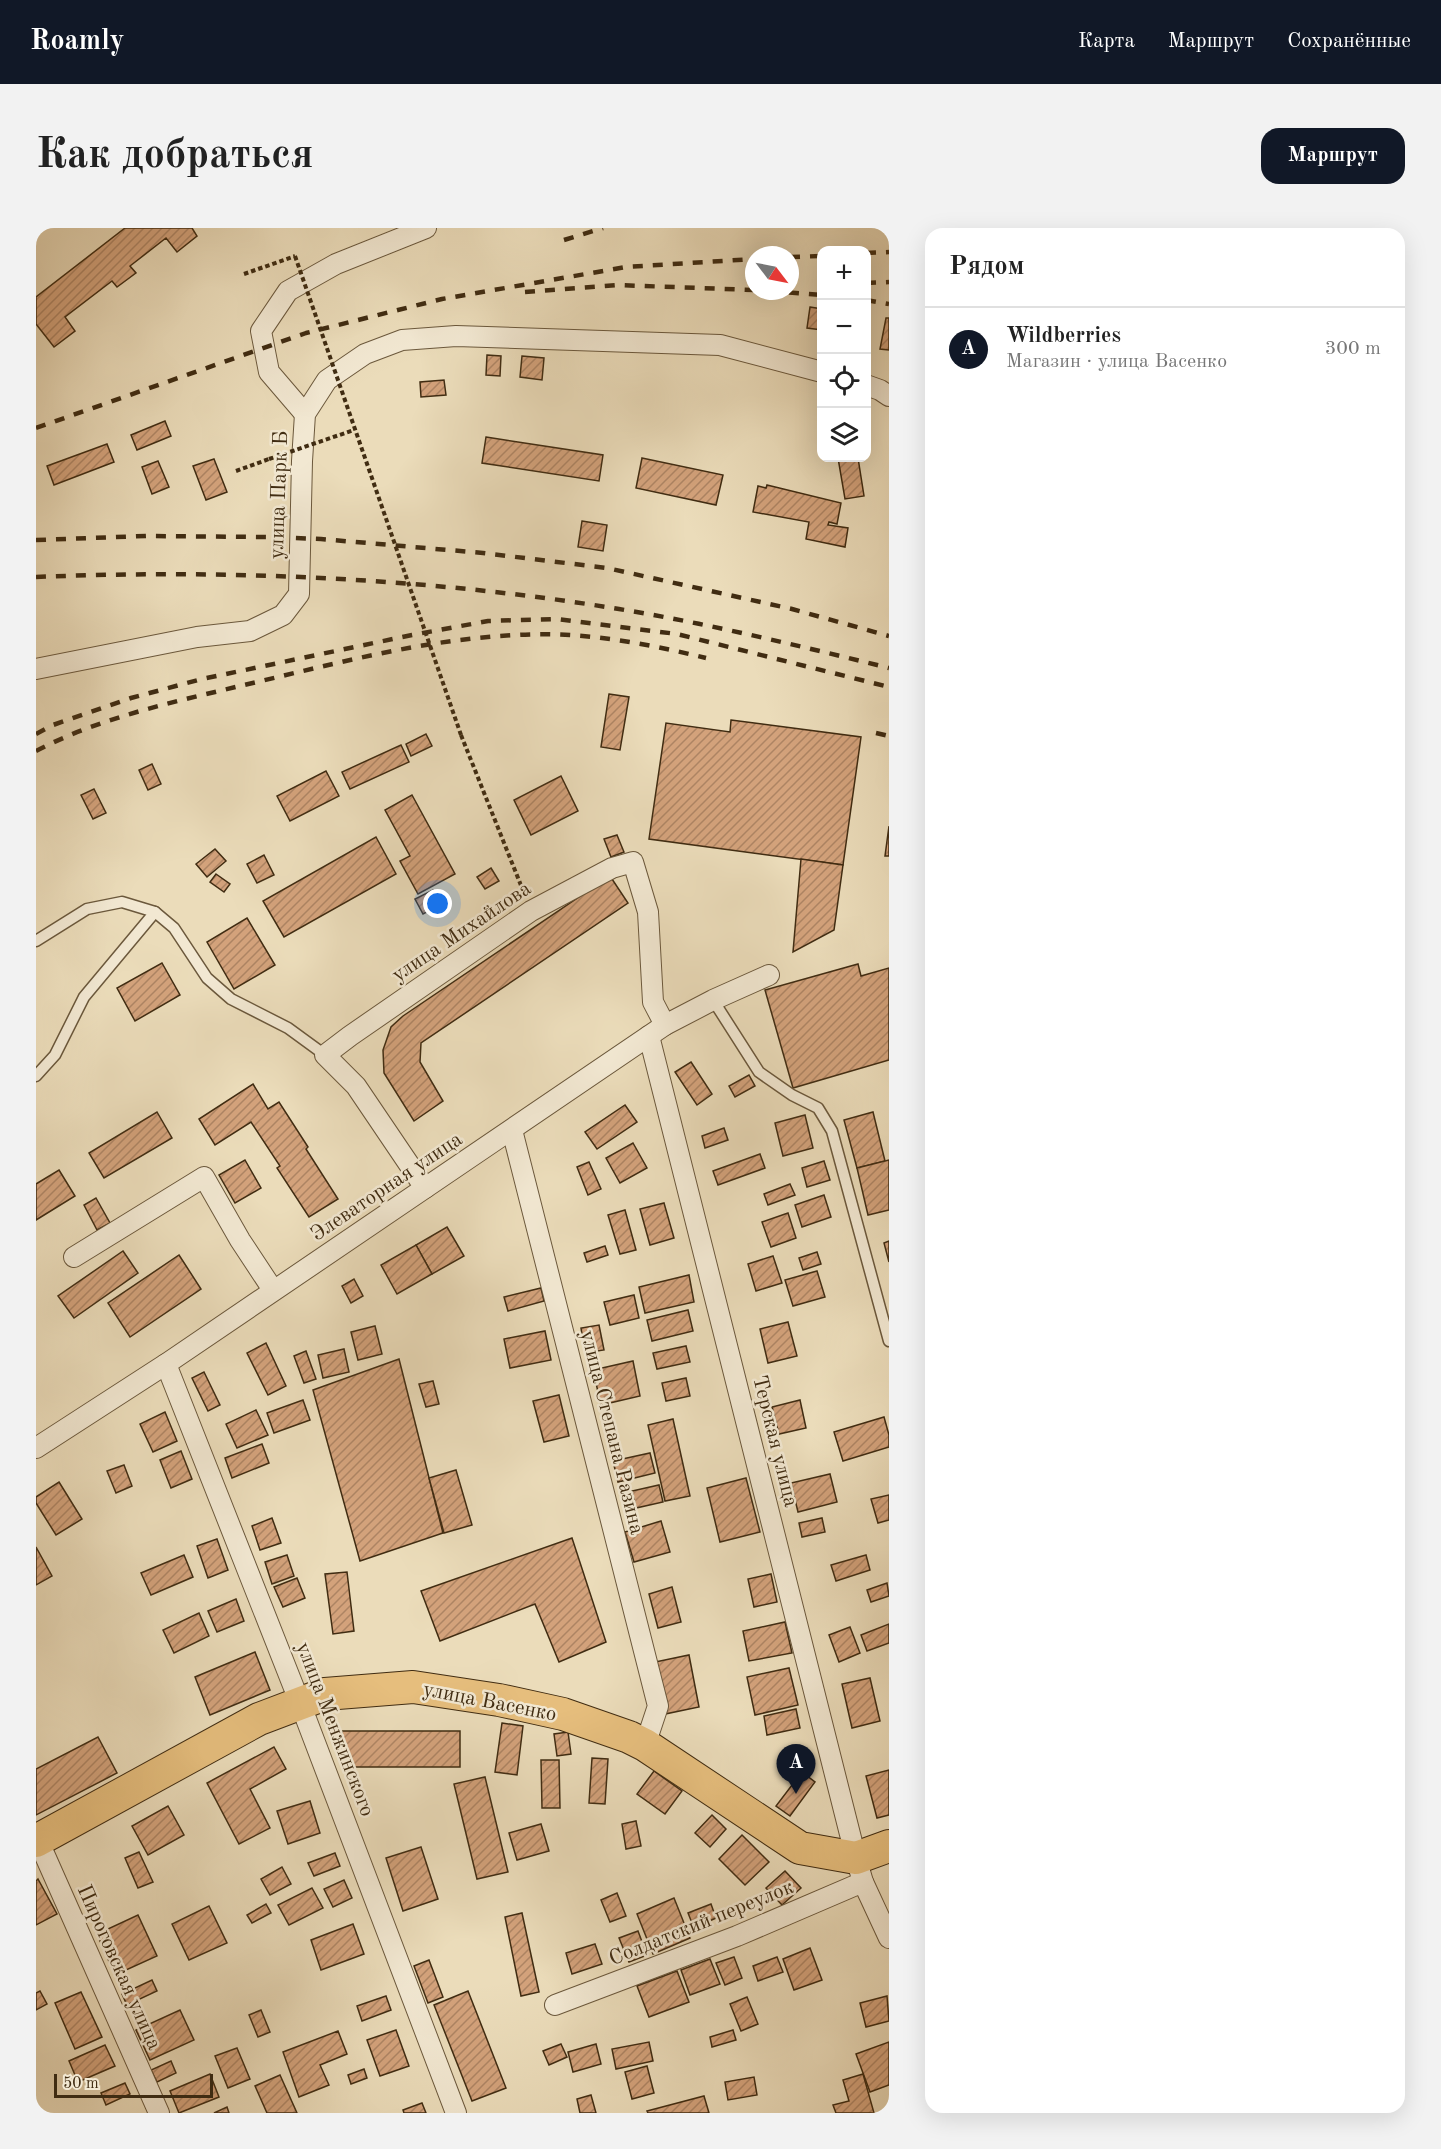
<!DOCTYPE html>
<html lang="ru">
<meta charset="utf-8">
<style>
:root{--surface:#fff;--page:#f2f2f2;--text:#222;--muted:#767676;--line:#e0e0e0;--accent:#111827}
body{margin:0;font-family:"Old Standard TT",serif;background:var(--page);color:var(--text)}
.controls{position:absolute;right:18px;top:18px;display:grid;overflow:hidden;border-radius:12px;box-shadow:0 6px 24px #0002}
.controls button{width:54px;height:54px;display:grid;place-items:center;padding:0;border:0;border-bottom:2px solid var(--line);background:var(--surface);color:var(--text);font:30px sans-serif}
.compass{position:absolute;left:709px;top:18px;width:54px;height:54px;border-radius:50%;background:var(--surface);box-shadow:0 6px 24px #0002;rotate:122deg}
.scale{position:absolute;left:18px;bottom:15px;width:159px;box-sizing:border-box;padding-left:6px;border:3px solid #402c12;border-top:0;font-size:16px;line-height:21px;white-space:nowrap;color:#402c12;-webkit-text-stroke:4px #f2e8d2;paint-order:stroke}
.you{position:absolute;left:402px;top:676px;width:21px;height:21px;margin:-15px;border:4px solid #fff;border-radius:50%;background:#1a73e8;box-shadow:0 0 0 9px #1a73e833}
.badge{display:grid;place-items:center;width:39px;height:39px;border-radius:50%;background:var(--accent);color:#fff;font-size:20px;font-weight:700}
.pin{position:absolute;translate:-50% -50px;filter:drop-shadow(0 2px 3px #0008)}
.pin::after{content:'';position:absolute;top:32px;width:21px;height:18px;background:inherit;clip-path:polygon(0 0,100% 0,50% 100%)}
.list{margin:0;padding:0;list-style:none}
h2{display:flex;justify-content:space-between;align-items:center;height:78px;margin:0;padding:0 24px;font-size:26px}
h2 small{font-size:20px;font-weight:400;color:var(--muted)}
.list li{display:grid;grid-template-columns:39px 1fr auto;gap:18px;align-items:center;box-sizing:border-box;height:84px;padding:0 24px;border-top:2px solid var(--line)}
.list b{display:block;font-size:22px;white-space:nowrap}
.list p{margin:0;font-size:20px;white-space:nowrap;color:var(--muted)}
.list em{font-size:20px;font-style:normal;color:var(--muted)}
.icon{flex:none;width:33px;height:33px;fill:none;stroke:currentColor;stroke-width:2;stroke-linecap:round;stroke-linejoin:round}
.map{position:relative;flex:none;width:853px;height:1885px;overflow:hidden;border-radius:18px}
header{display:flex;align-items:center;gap:36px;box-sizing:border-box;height:84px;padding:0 30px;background:var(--accent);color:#fff}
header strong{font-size:28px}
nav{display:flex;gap:33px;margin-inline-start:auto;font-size:21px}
.intro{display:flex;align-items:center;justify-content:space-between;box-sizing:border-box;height:144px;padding:0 36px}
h1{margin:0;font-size:42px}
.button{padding:15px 27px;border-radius:18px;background:var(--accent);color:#fff;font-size:21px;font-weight:700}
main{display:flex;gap:36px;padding:0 36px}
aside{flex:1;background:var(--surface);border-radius:18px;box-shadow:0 6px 24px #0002}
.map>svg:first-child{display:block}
.building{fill:url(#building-hatch);stroke:#402c12;stroke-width:1.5}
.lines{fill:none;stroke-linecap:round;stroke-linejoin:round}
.service-casing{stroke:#6b583c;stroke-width:13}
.minor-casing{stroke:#6b583c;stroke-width:22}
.primary-casing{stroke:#402c12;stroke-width:34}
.path{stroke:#402c12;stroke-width:4;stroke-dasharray:4.5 3;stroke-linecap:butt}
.service{stroke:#f2e8d2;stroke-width:10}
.minor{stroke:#f2e8d2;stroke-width:20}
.primary{stroke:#e6be7d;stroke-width:32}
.rail{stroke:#402c12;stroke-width:4.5;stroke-dasharray:10 10;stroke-linecap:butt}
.path-bridge{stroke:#402c12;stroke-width:4;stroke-dasharray:4.5 3;stroke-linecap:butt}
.labels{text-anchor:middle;stroke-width:5;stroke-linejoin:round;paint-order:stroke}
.street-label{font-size:21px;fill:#402c12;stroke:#f2e8d2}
</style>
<header>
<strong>Roamly</strong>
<nav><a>Карта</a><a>Маршрут</a><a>Сохранённые</a></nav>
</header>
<div class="intro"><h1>Как добраться</h1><a class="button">Маршрут</a></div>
<main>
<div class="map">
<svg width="853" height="1885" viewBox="0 0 853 1885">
<defs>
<pattern id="building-hatch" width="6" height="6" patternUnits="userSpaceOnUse" patternTransform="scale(1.5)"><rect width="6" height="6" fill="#d3a27b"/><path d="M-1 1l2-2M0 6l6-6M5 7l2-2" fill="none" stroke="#ad8463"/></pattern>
</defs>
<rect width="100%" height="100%" fill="#ebdcba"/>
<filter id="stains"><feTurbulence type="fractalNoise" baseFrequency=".00333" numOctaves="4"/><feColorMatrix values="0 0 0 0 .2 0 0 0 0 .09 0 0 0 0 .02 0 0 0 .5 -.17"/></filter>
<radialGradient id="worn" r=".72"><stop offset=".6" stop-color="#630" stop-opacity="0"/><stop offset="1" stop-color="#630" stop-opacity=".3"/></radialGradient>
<g class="building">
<polygon points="89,0 156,0 161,8 141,24 130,10 94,38 100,45 81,59 76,53 29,89 39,103 18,119 0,96 0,69"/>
<polygon points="774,79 786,81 786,102 771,100"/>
<polygon points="850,90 853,90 853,122 844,121"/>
<polygon points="451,127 465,128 464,148 450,147"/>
<polygon points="486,128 508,130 506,152 484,149"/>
<polygon points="408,152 410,167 385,169 384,154"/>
<polygon points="129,193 135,208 101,222 95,207"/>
<polygon points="450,209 567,227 563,253 446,235"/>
<polygon points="71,216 78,234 18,257 11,238"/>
<polygon points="606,230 687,247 680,277 600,260"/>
<polygon points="802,230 822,230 828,268 809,271"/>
<polygon points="178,231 191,264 170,272 157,238"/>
<polygon points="122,233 133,259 116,266 106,239"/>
<polygon points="731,257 805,275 801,296 793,294 792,297 812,300 809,319 770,311 773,294 717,284 722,258 730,260"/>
<polygon points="546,293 571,297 567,323 542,319"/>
<polygon points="573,466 593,469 584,522 565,519"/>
<polygon points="695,492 825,509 807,637 613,611 630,495 694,504"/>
<polygon points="390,506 396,518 375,528 370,516"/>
<polygon points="365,517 373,534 314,561 306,544"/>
<polygon points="116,536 125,556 112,562 103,542"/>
<polygon points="290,543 303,568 254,593 241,568"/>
<polygon points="525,548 542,583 495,607 478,572"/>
<polygon points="58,561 70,585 57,591 45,567"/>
<polygon points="376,567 419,646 382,666 364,633 374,628 349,582"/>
<polygon points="853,598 853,628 849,628"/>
<polygon points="581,607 588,624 575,629 568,611"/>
<polygon points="340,609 360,646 248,709 227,673"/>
<polygon points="179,621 190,633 171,649 160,636"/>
<polygon points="228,627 238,647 221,655 211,636"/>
<polygon points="765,631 807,637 798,702 757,724"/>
<polygon points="455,640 463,653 449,661 441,649"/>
<polygon points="180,646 194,656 188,664 174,654"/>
<polygon points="574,648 592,675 385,815 384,834 407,873 378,893 348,845 347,822 355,799 367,788"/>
<polygon points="397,662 404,677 387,686 379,671"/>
<polygon points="211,690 239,737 198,761 171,714"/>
<polygon points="126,735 144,767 99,793 81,760"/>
<polygon points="822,736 825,748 853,740 853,832 757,860 729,762"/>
<polygon points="655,834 676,866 661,877 639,844"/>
<polygon points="713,847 719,858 699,869 693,858"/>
<polygon points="217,856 232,881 243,874 272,919 270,921 302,971 273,989 241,940 244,938 215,894 179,917 163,891"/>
<polygon points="589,877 601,894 561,921 549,904"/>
<polygon points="121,884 136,910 68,950 53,925"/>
<polygon points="837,884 849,933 821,940 808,892"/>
<polygon points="769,887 777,920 747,928 739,895"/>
<polygon points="688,900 692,912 669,920 666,908"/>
<polygon points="597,915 611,940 584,955 570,930"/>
<polygon points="724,926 729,940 682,957 677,943"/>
<polygon points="209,932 225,960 199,975 183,947"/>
<polygon points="853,932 853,982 832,987 821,940"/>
<polygon points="788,933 794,952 771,959 766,940"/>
<polygon points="553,934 565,961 552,967 541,939"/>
<polygon points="23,942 39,968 0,992 0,956"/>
<polygon points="754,956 759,967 732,977 728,966"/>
<polygon points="788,967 795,989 766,999 759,977"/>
<polygon points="60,970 74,995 61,1002 48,977"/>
<polygon points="628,975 638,1010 614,1017 604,981"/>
<polygon points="589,982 600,1022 584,1026 572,987"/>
<polygon points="752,985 760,1010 735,1019 726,994"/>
<polygon points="411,999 428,1028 396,1046 380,1017"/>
<polygon points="853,1013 853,1034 848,1015"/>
<polygon points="380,1017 396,1046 361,1066 345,1037"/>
<polygon points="569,1018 572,1027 551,1034 548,1025"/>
<polygon points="87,1023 102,1045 38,1090 22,1068"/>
<polygon points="781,1024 785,1036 767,1042 763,1030"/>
<polygon points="143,1027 165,1061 94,1109 72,1075"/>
<polygon points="737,1028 746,1055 720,1063 712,1036"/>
<polygon points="781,1043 789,1069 757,1078 749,1052"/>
<polygon points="653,1047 658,1074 609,1085 603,1059"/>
<polygon points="318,1051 327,1068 315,1075 306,1058"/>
<polygon points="505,1060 508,1073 472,1083 468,1069"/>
<polygon points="598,1067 603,1090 574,1097 568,1074"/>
<polygon points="652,1082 657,1103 616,1113 611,1092"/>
<polygon points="752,1094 761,1128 732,1135 724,1101"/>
<polygon points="563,1097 568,1122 549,1125 545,1100"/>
<polygon points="339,1098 346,1126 322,1132 315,1104"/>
<polygon points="509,1103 515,1132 474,1140 468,1111"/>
<polygon points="230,1115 250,1158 232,1167 211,1125"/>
<polygon points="650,1118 654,1134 621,1141 617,1125"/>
<polygon points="308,1121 313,1144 287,1150 282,1127"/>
<polygon points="270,1123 280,1151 268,1155 258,1128"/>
<polygon points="363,1131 407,1305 324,1333 277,1162"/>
<polygon points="597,1133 604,1168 565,1177 557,1142"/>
<polygon points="168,1144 184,1177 172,1183 156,1150"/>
<polygon points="650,1150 654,1168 630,1173 626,1155"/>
<polygon points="397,1153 403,1176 390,1179 383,1156"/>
<polygon points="523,1167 533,1208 508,1214 497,1173"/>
<polygon points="267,1172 274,1192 238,1205 231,1185"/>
<polygon points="764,1172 770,1200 743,1206 736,1179"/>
<polygon points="220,1182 232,1207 201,1220 190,1196"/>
<polygon points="129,1184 141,1213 117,1224 104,1196"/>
<polygon points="848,1189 853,1207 853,1219 807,1233 798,1204"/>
<polygon points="637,1191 654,1268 629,1273 612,1197"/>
<polygon points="226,1216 233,1235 196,1250 189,1230"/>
<polygon points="145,1223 156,1251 135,1260 124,1232"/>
<polygon points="614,1225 619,1245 582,1254 577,1233"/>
<polygon points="88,1237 96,1258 80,1265 71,1243"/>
<polygon points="420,1242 436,1297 408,1305 393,1250"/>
<polygon points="794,1246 801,1274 762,1284 755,1255"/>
<polygon points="710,1250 724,1304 684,1314 671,1260"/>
<polygon points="23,1254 46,1291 20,1307 0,1275 0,1269"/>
<polygon points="623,1257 627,1274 600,1280 596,1263"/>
<polygon points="853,1267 853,1292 842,1295 835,1271"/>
<polygon points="236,1290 245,1315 224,1322 216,1298"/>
<polygon points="786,1290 789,1304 766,1309 763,1295"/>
<polygon points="625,1293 634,1324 598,1334 589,1304"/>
<polygon points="536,1310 570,1414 523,1434 499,1376 404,1413 385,1363"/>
<polygon points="181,1311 192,1342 172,1350 161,1318"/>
<polygon points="0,1319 16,1348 0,1357"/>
<polygon points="148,1327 157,1349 115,1367 105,1345"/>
<polygon points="251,1327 258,1348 236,1356 229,1334"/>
<polygon points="830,1327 834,1342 800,1353 795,1337"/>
<polygon points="311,1344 318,1403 297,1406 289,1346"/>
<polygon points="735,1346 741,1374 718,1379 712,1351"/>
<polygon points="261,1350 269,1370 247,1379 238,1359"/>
<polygon points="851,1355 853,1368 835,1374 831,1362"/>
<polygon points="636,1359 645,1394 622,1400 613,1366"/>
<polygon points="200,1371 208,1393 181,1404 172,1383"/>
<polygon points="163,1385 173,1408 138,1425 127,1402"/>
<polygon points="749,1394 756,1425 713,1433 707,1403"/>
<polygon points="853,1396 853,1415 831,1423 825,1407"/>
<polygon points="814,1399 824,1425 803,1434 793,1407"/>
<polygon points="219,1424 234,1462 174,1487 159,1449"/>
<polygon points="653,1427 663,1479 629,1486 619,1434"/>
<polygon points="753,1440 762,1477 719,1487 711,1449"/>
<polygon points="834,1450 844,1493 816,1500 806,1456"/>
<polygon points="760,1481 764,1500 731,1507 728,1488"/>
<polygon points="466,1495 487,1498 481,1547 459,1544"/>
<rect x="306" y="1503" width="118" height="36"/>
<polygon points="532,1504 535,1526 521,1528 518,1506"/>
<polygon points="62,1509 81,1545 0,1587 0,1541"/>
<polygon points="238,1519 250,1541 214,1561 234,1600 203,1616 171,1555"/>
<polygon points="556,1530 572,1531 569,1576 553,1575"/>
<polygon points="505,1532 523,1532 524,1580 506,1580"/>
<polygon points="853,1542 853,1587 841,1590 830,1548"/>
<polygon points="618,1543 646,1563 629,1586 601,1566"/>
<polygon points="766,1544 779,1554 754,1588 740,1578"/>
<polygon points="449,1549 472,1644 441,1651 418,1556"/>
<polygon points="274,1573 284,1605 252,1616 241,1583"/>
<polygon points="132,1578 148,1607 112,1627 96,1598"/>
<polygon points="676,1587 690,1601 674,1619 659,1605"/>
<polygon points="600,1593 605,1618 590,1621 586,1596"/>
<polygon points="505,1596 513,1623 481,1632 473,1605"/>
<polygon points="706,1607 733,1634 709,1657 683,1631"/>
<polygon points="385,1619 402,1671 367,1683 350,1630"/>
<polygon points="103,1624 117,1654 102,1660 89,1630"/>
<polygon points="299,1625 304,1638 278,1648 272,1635"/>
<polygon points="246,1639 255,1656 234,1667 225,1651"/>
<polygon points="749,1643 765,1660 746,1677 730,1660"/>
<polygon points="2,1651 21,1686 0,1697 0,1653"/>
<polygon points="308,1652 316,1670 297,1679 288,1661"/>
<polygon points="276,1660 287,1680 253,1697 242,1677"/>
<polygon points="581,1665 590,1688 574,1694 565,1672"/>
<polygon points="638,1670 654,1710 617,1726 601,1686"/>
<polygon points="230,1676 235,1685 216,1695 211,1687"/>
<polygon points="675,1676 680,1690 658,1700 652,1685"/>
<polygon points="173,1678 191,1715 153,1732 136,1696"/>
<polygon points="486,1685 503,1764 485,1768 469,1689"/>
<polygon points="102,1687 121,1728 79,1747 61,1706"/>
<polygon points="317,1696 328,1726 285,1742 275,1712"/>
<polygon points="602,1703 611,1727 593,1734 583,1710"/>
<polygon points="559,1716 566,1736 536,1746 530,1725"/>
<polygon points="774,1720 786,1752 758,1762 747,1731"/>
<polygon points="698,1729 706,1750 689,1757 680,1735"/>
<polygon points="741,1729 747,1744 722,1753 717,1738"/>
<polygon points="674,1731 684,1756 654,1767 645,1742"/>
<polygon points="393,1732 407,1769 392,1775 378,1738"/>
<polygon points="641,1743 653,1774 613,1789 601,1758"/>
<polygon points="116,1752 121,1763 91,1777 86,1766"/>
<polygon points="4,1763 11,1776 0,1782 0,1765"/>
<polygon points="432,1763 470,1860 436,1873 398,1777"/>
<polygon points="45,1764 66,1809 39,1821 19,1775"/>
<polygon points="350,1768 355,1782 326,1793 321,1778"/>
<polygon points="851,1768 853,1793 830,1799 824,1775"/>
<polygon points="711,1769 722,1796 705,1803 694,1776"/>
<polygon points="144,1782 158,1812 114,1832 100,1802"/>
<polygon points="225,1782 234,1804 222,1809 213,1787"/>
<polygon points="360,1802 373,1838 344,1848 331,1812"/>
<polygon points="697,1802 700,1812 676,1819 674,1809"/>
<polygon points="302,1803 311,1826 284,1837 293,1857 263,1869 247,1824"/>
<polygon points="613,1814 617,1833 580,1841 576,1821"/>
<polygon points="853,1814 853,1857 834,1864 820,1826"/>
<polygon points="525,1816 531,1829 513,1837 507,1823"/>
<polygon points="560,1816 565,1836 537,1844 532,1824"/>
<polygon points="69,1817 79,1838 42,1854 33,1833"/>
<polygon points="201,1820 214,1851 192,1860 179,1828"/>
<polygon points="135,1833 140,1845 121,1854 115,1842"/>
<polygon points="611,1838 618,1865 596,1871 589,1844"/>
<polygon points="328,1841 331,1850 315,1856 312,1847"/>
<polygon points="174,1846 183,1869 143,1885 134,1863"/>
<polygon points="827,1846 838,1885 800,1885 797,1877 813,1873 807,1852"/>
<polygon points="244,1847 261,1885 231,1885 219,1858"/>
<polygon points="718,1849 721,1867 692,1872 689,1854"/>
<polygon points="89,1855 94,1866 70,1877 65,1865"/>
<polygon points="555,1867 560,1885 544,1885 541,1871"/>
<polygon points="668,1868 673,1885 612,1885 611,1883"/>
<polygon points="386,1875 390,1885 368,1885 367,1882"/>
<polygon points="191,1879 193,1885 178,1885"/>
</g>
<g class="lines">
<g class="service-casing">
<g id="service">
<polyline points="0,713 51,681 86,674 119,684 138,700 171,750 195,771 252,800 289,827"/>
<polyline points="677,772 723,844 756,867 782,880 796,903 853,1113"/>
<polyline points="0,848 19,827 48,769 119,684"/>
</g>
</g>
<g class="minor-casing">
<g id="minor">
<polyline points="830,157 844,162 853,168"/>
<polyline points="269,186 233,144 225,103 252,63 300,36 390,0"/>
<polyline points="0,441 161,409 214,403 247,387 263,366 266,233 269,186 291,152 329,126 366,112 420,108 684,117 786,144"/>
<polyline points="613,808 820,1630 827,1654 853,1710"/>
<polyline points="476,902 622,1478 609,1517"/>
<polyline points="389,960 320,858 289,827 314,808 495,683 576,640 597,634 612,684 617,774 629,797"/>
<polyline points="38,1029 168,949 204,1012 237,1062"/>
<polyline points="130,1136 264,1475 420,1885"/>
<polyline points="0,1220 130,1136 629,797 677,772 733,747"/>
<polyline points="2,1612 123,1885"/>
<polyline points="519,1777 701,1708 827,1654"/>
</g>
</g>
<g class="primary-casing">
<polyline id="primary" points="0,1613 223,1491 289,1466 377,1459 463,1472 527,1486 593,1509 609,1517 764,1620 820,1630 853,1618"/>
</g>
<g class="path">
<polyline points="208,46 259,28"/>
<polyline points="200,243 233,231"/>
<polyline points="425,507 488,665"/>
</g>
<use href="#service" class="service"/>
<use href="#minor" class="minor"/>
<use href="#primary" class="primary"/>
<g class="rail">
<polyline points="528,12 567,0"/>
<polyline points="830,25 853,24"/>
<polyline points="754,29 786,28"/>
<polyline points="830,55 853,54"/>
<polyline points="733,63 786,67"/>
<polyline points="489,64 581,57 718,62"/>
<polyline points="830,72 853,76"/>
<polyline points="0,200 270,105 406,71 590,39 718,31"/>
<polyline points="0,312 110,308 233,309 285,311 447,325 571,340 756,381 853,408"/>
<path d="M 0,349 C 191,341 394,350 583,381 C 674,396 764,418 853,440"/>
<polyline points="840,505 853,508"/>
<polyline points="0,506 17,497 95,470 166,451 376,407 452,393 520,391 641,406 853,459"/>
<path d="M 0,523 C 65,489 138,474 208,457 C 298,436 389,411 481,407 C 546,403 608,415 670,430"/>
</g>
<g class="path-bridge">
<polyline points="259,28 425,507"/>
<polyline points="233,231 318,202"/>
</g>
</g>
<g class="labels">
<g class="street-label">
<text transform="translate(242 267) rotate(-88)" y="7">улица Парк Б</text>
<text transform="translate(425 703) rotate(-34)" y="7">улица Михайлова</text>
<text transform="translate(350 958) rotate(-34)" y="7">Элеваторная улица</text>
<text transform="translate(577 1204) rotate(76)" y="7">улица Степана Разина</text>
<text transform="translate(740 1213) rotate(76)" y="7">Терская улица</text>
<text transform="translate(454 1473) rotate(11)" y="7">улица Васенко</text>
<text transform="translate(300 1501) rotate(69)" y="7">улица Менжинского</text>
<text transform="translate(665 1694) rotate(-22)" y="7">Солдатский переулок</text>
<text transform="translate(84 1739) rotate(66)" y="7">Пироговская улица</text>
</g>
</g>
<rect width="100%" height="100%" filter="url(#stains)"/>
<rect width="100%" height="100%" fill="url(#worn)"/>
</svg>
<div class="controls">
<button>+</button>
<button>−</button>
<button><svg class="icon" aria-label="locate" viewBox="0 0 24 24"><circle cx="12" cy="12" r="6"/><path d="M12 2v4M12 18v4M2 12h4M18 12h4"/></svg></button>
<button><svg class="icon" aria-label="layers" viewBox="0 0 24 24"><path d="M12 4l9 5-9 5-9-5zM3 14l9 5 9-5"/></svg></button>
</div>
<svg class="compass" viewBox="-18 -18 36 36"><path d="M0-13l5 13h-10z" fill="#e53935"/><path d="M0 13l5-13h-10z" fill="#767676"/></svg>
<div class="scale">50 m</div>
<div class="you"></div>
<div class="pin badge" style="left:760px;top:1566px">A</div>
</div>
<aside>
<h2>Рядом<small></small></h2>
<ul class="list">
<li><span class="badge">A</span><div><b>Wildberries</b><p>Магазин · улица Васенко</p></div><em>300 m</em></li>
</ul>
</aside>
</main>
